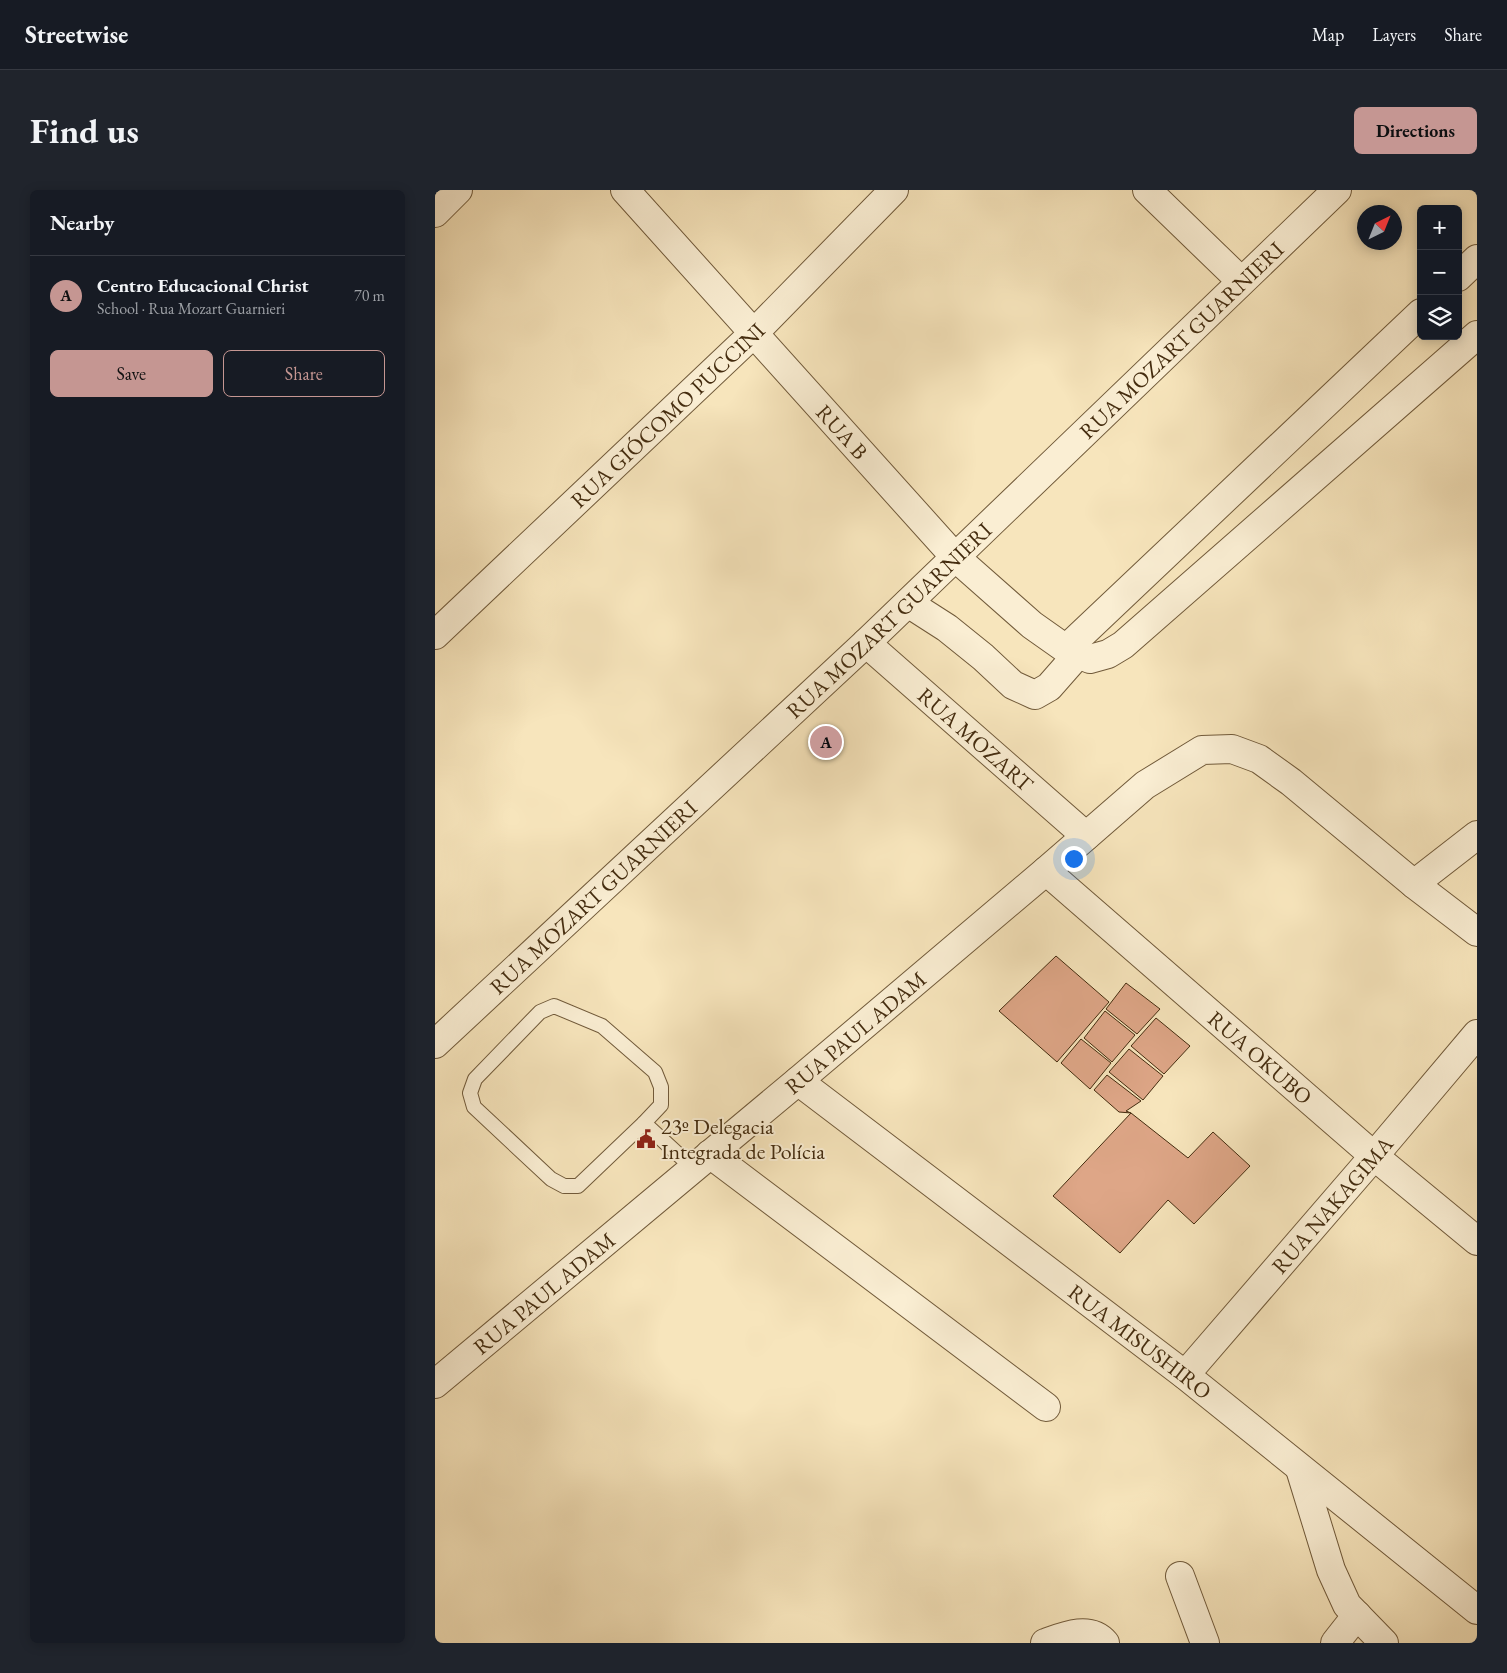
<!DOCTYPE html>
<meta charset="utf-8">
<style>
:root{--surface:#171b24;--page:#20242c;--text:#f1f3f6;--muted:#9ea1a6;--line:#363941;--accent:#c59692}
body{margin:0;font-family:"EB Garamond",serif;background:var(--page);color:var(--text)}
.controls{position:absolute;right:15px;top:15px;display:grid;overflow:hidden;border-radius:8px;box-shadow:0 2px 12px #0003}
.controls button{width:45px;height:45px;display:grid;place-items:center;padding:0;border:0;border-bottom:1px solid var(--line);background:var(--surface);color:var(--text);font:25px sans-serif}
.compass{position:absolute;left:922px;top:15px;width:45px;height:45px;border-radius:50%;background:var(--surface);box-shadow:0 2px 12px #0003;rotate:43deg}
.you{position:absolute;left:638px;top:668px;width:18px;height:18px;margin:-12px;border:4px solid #fff;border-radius:50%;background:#1a73e8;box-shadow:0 0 0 8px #1a73e833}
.badge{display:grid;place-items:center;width:32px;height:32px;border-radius:50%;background:var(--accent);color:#111;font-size:16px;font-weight:700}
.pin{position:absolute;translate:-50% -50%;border:2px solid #fff;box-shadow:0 1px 5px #0006}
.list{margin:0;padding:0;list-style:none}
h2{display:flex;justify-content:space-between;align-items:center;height:65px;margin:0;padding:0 20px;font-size:21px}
h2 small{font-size:16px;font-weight:400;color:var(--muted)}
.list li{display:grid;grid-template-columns:32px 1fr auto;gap:15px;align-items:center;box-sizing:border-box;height:80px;padding:0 20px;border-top:1px solid var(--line)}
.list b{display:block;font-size:19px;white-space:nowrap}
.list p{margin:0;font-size:16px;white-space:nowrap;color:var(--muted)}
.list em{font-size:16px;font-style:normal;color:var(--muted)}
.actions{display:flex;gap:10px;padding:15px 20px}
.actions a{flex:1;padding:11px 0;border:1px solid var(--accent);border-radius:8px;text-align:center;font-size:18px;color:var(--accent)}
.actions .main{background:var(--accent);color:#111}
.icon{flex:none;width:28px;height:28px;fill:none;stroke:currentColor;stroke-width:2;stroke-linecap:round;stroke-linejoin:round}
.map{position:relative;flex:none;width:1042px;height:1453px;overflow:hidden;border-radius:8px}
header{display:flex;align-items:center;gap:30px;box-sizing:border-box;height:70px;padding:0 25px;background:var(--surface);border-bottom:1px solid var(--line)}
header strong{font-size:24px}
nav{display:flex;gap:28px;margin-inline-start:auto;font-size:18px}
.intro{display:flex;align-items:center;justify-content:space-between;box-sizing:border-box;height:120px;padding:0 30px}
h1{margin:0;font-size:35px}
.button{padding:12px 22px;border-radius:8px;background:var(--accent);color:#111;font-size:18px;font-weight:700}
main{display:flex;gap:30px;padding:0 30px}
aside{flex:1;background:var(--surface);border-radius:8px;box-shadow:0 2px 12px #0003}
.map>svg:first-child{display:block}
.building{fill:#dea687;stroke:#442c0f}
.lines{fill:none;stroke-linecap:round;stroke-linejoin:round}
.service-casing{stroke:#715a3a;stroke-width:16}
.minor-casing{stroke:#715a3a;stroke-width:30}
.service{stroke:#faeed3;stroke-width:14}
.minor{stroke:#faeed3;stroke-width:28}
.labels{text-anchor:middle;stroke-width:4;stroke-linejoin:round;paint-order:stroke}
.street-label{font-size:22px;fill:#442c0f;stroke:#faeed3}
.poi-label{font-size:22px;fill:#442c0f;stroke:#faeed3;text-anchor:start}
</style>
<header>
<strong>Streetwise</strong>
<nav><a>Map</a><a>Layers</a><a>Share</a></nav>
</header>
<div class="intro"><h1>Find us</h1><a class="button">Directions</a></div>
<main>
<aside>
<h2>Nearby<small></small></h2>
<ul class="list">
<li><span class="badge">A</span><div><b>Centro Educacional Christ</b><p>School · Rua Mozart Guarnieri</p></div><em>70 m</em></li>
</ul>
<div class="actions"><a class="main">Save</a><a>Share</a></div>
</aside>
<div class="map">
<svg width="1042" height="1453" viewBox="0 0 1042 1453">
<rect width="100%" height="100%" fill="#f7e5bc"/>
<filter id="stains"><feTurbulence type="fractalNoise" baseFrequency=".004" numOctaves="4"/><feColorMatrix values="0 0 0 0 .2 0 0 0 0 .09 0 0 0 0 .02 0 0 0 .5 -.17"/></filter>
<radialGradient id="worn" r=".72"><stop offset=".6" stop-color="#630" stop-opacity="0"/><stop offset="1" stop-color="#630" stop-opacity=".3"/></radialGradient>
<g class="building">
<polygon points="621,766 674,812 622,872 564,821"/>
<polygon points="691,793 725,819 702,844 671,819"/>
<polygon points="670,821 700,845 677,872 649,848"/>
<polygon points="721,828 755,856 729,884 696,856"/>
<polygon points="646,849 676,873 655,899 626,873"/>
<polygon points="694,859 728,886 708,910 674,882"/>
<polygon points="672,885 706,911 691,921 696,923 684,922 659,900"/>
<polygon points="696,923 753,968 778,942 815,976 759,1034 733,1010 685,1063 618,1006"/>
</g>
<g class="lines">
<g class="service-casing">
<g id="service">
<polygon points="119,816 167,836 220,882 226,897 226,915 209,933 143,996 129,996 116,989 39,917 35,903 40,889 105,822"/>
<polyline points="209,933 258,978"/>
</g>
</g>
<g class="minor-casing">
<g id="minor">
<path id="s1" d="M 190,0 L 520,367 L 597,435 L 631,459 L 655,469 L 673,464 L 688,455 L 1042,145"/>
<polyline points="712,0 806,91"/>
<polyline points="0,23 23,0"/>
<polyline points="1023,87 1042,69"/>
<polyline points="473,413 512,438 548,467 578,495 600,505 614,497 643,464"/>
<path id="s2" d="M 0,445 L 319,143 L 459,0"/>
<path id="s3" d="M 431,453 L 651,646"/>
<polyline points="631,459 986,123"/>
<path id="s4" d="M 611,681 L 939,966 L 1042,1051"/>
<polyline points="979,694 1042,645"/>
<path id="s5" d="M 0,854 L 431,453 L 902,0"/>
<path id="s6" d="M 363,891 L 750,1185 L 1042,1420"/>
<polyline points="275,964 611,1217"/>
<path id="s7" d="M 750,1185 L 939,966 L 1042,844"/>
<path id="s8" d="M 0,1194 L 363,891 L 611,681 L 710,595 L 767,560 L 797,559 L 824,569 L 856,592 L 979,694 L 1042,742"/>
<polyline points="865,1279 896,1380 912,1415 949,1453"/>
<polyline points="745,1386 770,1453"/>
<path d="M 610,1453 C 629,1446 655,1435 670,1453"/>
<polyline points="900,1453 922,1425"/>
</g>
</g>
<use href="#service" class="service"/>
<use href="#minor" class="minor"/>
</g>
<defs>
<g id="civic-bare" transform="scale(1.5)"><path d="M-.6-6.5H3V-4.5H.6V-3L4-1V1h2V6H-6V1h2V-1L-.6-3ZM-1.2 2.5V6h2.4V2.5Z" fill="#8f2418" stroke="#faeed3" stroke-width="2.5" paint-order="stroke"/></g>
</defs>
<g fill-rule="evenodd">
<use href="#civic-bare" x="211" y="949"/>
</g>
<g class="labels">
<g class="street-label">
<text dy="8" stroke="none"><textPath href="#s5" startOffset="1026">RUA MOZART GUARNIERI</textPath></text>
<text dy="8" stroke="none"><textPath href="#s2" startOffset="320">RUA GIÓCOMO PUCCINI</textPath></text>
<text dy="8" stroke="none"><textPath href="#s1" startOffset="325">RUA B</textPath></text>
<text dy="8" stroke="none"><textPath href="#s5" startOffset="621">RUA MOZART GUARNIERI</textPath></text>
<text dy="8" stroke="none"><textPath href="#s3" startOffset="146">RUA MOZART</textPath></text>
<text dy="8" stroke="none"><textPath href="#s5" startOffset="216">RUA MOZART GUARNIERI</textPath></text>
<text dy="8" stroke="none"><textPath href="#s8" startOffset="548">RUA PAUL ADAM</textPath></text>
<text dy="8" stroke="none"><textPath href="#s4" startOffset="284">RUA OKUBO</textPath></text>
<text dy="8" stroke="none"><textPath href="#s7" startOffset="225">RUA NAKAGIMA</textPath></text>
<text dy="8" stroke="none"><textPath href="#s8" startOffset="142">RUA PAUL ADAM</textPath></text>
<text dy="8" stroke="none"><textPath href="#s6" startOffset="430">RUA MISUSHIRO</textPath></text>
</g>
<g class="poi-label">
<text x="226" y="944">23º Delegacia<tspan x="226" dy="25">Integrada de Polícia</tspan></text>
</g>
</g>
<rect width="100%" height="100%" filter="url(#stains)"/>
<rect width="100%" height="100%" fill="url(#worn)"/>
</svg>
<div class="controls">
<button>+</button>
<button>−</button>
<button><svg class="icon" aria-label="layers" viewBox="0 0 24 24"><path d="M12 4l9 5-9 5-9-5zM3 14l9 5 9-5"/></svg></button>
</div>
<svg class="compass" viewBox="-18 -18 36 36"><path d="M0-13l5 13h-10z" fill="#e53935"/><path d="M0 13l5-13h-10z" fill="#9ea1a6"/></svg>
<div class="you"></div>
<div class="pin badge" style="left:391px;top:552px">A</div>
</div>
</main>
